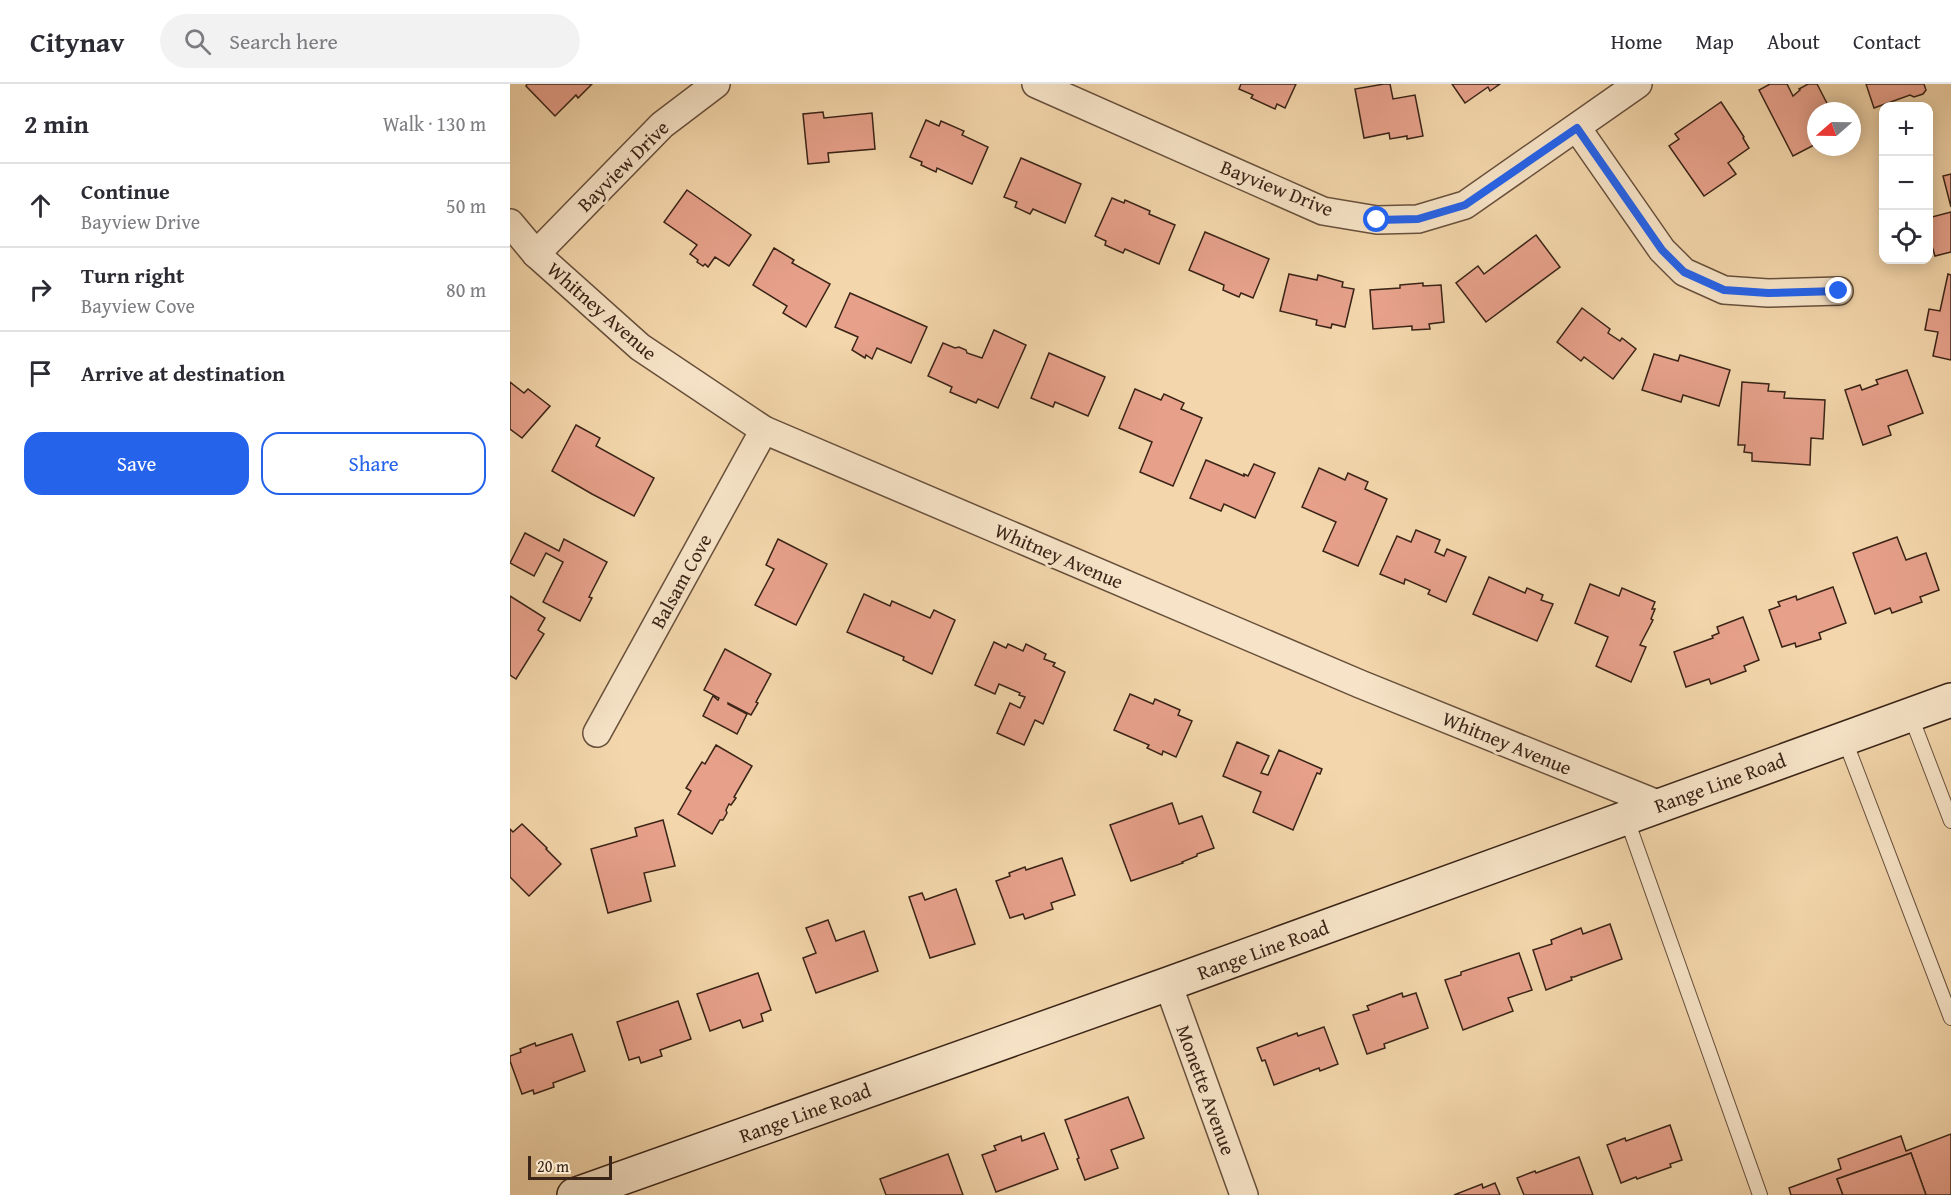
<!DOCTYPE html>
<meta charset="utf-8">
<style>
:root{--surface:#fff;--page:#f2f2f3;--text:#2b2b33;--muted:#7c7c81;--line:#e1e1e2;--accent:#2563eb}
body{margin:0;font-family:"Gentium Book Plus",serif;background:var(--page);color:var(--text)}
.controls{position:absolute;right:18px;top:18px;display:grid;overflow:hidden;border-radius:12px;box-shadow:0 3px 15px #0003}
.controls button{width:54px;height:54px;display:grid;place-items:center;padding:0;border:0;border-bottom:2px solid var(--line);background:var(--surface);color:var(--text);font:30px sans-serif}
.compass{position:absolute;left:1297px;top:18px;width:54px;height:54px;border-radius:50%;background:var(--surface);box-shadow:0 3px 15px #0003;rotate:250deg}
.scale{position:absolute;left:18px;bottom:15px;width:84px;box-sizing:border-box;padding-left:6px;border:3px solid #3a2417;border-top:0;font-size:16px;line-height:21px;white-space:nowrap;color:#3a2417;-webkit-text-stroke:4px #f7e4c8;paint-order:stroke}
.stop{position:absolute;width:18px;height:18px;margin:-14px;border:4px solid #2563eb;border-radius:50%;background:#fff}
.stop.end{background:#2563eb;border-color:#fff;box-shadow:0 2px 6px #0008}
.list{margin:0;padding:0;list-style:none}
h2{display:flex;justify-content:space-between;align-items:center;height:78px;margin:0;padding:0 24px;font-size:26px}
h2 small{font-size:20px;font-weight:400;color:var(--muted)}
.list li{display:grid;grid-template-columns:39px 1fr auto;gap:18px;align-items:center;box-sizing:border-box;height:84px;padding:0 24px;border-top:2px solid var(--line)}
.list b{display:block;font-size:22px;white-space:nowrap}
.list p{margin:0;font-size:20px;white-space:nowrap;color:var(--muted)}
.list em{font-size:20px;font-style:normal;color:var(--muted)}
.actions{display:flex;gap:12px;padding:18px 24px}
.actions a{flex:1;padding:14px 0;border:2px solid var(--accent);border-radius:18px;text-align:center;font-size:21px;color:var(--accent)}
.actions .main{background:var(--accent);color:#fff}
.icon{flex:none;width:33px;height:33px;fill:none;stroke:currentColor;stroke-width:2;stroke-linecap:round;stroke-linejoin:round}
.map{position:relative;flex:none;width:1441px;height:1111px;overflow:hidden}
header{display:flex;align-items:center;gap:36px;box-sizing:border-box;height:84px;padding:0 30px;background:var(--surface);border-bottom:2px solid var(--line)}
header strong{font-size:28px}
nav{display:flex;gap:33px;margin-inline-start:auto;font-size:21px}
.search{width:420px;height:54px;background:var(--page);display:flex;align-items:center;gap:15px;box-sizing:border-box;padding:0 21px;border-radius:33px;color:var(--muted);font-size:22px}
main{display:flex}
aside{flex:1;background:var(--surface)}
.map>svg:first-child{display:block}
.building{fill:#e7a18b;stroke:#3a2417;stroke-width:1.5}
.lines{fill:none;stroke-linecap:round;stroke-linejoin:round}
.lane-casing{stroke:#68503c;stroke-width:16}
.street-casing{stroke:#68503c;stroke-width:30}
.secondary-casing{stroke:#3a2417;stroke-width:36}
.lane{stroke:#f7e4c8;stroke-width:14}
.street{stroke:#f7e4c8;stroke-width:27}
.secondary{stroke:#f7e4c8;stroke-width:33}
.route{stroke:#2563eb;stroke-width:8}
.labels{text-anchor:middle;stroke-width:6;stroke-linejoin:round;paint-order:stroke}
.street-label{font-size:20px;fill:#3a2417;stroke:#f7e4c8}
</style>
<header>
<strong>Citynav</strong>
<div class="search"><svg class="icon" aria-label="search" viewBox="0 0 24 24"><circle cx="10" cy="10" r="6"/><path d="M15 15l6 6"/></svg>Search here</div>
<nav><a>Home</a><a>Map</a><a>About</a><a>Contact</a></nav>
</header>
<main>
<aside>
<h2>2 min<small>Walk · 130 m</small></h2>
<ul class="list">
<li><svg class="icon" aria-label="ahead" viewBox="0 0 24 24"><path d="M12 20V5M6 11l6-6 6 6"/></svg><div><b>Continue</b><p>Bayview Drive</p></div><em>50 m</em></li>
<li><svg class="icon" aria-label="right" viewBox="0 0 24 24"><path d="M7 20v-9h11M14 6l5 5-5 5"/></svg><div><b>Turn right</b><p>Bayview Cove</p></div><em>80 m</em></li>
<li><svg class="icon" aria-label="arrive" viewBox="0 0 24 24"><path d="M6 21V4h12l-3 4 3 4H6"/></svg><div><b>Arrive at destination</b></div></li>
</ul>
<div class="actions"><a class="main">Save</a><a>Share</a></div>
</aside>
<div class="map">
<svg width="1441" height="1111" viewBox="0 0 1441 1111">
<rect width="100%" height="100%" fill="#f3d6ab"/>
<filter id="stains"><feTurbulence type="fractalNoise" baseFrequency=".00333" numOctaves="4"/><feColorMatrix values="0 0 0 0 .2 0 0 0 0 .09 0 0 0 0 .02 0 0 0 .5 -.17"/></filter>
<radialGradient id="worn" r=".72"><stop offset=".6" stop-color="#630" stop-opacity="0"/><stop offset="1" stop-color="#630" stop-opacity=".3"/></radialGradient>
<g class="building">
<polygon points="17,0 82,0 68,14 66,11 45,32 16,2"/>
<polygon points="731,0 786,0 775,24 767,20 765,25 741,14 743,11 729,5"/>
<polygon points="874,0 880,0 883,15 905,11 913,52 897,55 897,52 880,55 879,49 854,54 845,5"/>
<polygon points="942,0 990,0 980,7 978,3 955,19"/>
<polygon points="1260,0 1277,0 1283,12 1290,6 1289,5 1298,0 1307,0 1321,27 1306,27 1306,60 1283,72 1249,6"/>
<polygon points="1356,0 1414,0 1416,6 1413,10 1404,13 1400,11 1364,24"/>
<polygon points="1211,18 1234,53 1233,54 1239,64 1218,79 1226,90 1194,112 1159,62 1169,55 1165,50"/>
<polygon points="313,28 314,34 362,29 365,65 318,69 319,78 298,80 293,30"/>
<polygon points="416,36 429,42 431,37 454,47 452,51 478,63 462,100 427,84 426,88 411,81 412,78 400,73"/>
<polygon points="511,74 571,100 555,139 523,125 520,130 505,123 507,118 494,113"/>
<polygon points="1441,90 1441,123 1433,92"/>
<polygon points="177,106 241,151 219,182 205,173 198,183 195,180 193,182 187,178 188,176 180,170 187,161 154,138"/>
<polygon points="602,114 614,119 615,116 640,127 639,130 665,141 649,180 615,165 613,169 595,161 596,157 585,152"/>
<polygon points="1441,128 1441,168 1425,172 1418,149 1418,134"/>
<polygon points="695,148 759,175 743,214 731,209 729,213 713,206 714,201 679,186"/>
<polygon points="1026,151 1050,183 976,238 946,199 968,182 974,190"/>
<polygon points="264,164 284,176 282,179 320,200 296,243 273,229 277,222 243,201"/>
<polygon points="779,190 807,196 808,191 833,198 832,203 844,205 835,243 822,240 821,244 806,241 807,236 770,227"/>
<polygon points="1438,190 1441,191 1441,276 1423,272 1428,248 1415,246 1419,225 1430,227"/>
<polygon points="913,199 913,202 931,201 934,238 919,240 920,245 902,246 902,242 863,245 860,206 890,204 890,201"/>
<polygon points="340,209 417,243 401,279 367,264 362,275 356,271 355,274 342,266 348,253 325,243"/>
<polygon points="1072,224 1100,245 1098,249 1110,257 1112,254 1126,265 1103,295 1074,273 1071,277 1047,258"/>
<polygon points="484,246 516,261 488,324 468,315 466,319 440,308 442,303 418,292 433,259 445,264 449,263 456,266 457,269 472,274"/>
<polygon points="539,269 595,293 578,332 545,318 543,323 521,314"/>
<polygon points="1144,270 1168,277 1170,271 1220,286 1209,322 1173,311 1171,318 1132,306"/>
<polygon points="1397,286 1413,329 1378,342 1381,351 1353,361 1335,306 1350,301 1352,306 1368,300 1366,296"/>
<polygon points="0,298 14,309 18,305 40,322 12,354 0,345"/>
<polygon points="1232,298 1259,300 1258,307 1275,308 1274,314 1315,316 1313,355 1301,354 1300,381 1242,377 1242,369 1234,368 1235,361 1228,361"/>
<polygon points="625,305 651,316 654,310 674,319 671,325 692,334 663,402 630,388 642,358 609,344"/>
<polygon points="66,341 90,354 86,362 144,394 124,432 82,410 42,387"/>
<polygon points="696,376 734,392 734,390 738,392 744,380 765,389 745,434 714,420 711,427 680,414"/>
<polygon points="809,384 835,396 838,389 858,398 855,405 877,415 848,482 813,467 826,438 792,423"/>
<polygon points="906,446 930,456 925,468 934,472 937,465 956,473 936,518 918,510 920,506 895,495 894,500 870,490 887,452 901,458"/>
<polygon points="15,449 49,467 54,455 97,478 79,513 82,514 70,537 33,518 53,478 36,469 24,492 0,479"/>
<polygon points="1387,453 1396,476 1416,469 1429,506 1410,513 1412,518 1382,529 1380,524 1365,530 1343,469"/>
<polygon points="268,455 317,480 286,541 245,521 264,485 256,481"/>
<polygon points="979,493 1015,509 1017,504 1033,511 1031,516 1043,520 1027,557 963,530"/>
<polygon points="1080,500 1109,512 1112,504 1145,518 1142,525 1145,525 1141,535 1143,536 1130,561 1136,563 1121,598 1086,582 1098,553 1065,539"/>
<polygon points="1323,503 1336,539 1309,549 1311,555 1286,563 1285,559 1272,563 1259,526 1270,522 1268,518 1286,512 1287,516"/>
<polygon points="354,510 380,522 382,517 420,534 424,526 445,536 422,590 393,576 394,573 337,548"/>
<polygon points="0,512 35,534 28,546 34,550 6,595 0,591"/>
<polygon points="1233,533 1249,576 1234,582 1236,587 1201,600 1199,595 1176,603 1164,568 1203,554 1202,552 1209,549 1207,543"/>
<polygon points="484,558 496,564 498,560 513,567 516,560 536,570 534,575 545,579 543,582 555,588 533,640 525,636 514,661 487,649 500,619 510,624 515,613 509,611 510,609 489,600 485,610 465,601"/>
<polygon points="215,565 261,590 246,618 248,619 241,631 218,619 218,620 237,630 227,650 193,632 203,612 208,616 209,614 194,606"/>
<polygon points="620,610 643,620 645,615 670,626 668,631 682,637 666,673 653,667 652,671 637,664 639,661 604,646"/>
<polygon points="727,658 759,672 751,689 758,691 769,666 812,685 810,690 807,689 783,746 743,728 751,708 713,692"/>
<polygon points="206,661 242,682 224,713 226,714 221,721 219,720 216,726 217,729 213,736 210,736 202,750 168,730 181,707 176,704 192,678 195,680"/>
<polygon points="662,719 669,740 692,732 704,764 687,770 687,772 672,778 673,779 621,797 600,741"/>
<polygon points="153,736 165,782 134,789 141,817 98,829 81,765 127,752 125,744"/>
<polygon points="12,740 37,764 36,765 51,780 19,812 0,793 0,745 3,748"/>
<polygon points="552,774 565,811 541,819 543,825 515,835 513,830 500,834 486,797 500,792 499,789 515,783 516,786"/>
<polygon points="446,805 465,860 420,874 399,813 412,809 415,816"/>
<polygon points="318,836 326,857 354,847 368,887 306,909 293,874 306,869 296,844"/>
<polygon points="1100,840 1112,875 1064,893 1061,893 1062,896 1036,906 1023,866 1042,860 1041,856 1071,844 1073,850"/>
<polygon points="1009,869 1022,906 998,914 1003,927 953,946 935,896 951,891 951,888"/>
<polygon points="248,889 261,926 251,930 253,937 233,944 230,936 200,947 187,910"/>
<polygon points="892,909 893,913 906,909 918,944 874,960 875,964 857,970 843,931 859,926 857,922"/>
<polygon points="168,917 181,955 150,966 152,972 131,979 129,973 119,976 107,938"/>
<polygon points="814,943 828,980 810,987 809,984 764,1001 755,976 752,977 747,964 787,949 788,952"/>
<polygon points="62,950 75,987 43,999 44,1003 24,1010 23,1006 12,1010 0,977 0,972 11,968 10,965 25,959 26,962"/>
<polygon points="618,1013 634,1054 601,1066 608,1084 575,1096 567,1075 569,1074 555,1036"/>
<polygon points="1160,1041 1172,1076 1160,1080 1161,1083 1127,1095 1126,1093 1111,1099 1097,1061 1115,1054 1116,1057"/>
<polygon points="534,1049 548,1085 486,1108 472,1071 486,1066 484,1062 511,1052 512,1057"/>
<polygon points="1441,1050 1441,1111 1416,1111 1401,1069 1327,1095 1333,1111 1281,1111 1279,1104 1331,1085 1328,1075 1391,1052 1396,1067"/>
<polygon points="1401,1069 1416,1111 1333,1111 1327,1095"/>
<polygon points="438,1070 453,1111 376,1111 370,1095"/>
<polygon points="1069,1073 1083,1111 1014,1111 1007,1094 1025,1087 1026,1089"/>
<polygon points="985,1099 990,1111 944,1111 972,1100 973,1104"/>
</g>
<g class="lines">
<g class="lane-casing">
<g id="lane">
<polyline points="1400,630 1441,737"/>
<polyline points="1334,654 1441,934"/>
<polyline points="1116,733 1250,1111"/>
</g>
</g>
<g class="street-casing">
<g id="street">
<polyline points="526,0 813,127 867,136 908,135 955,121 1128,0"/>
<polyline points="1067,44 1152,166 1174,188 1214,206 1258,209 1329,207"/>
<polyline points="0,139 26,170 130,263 254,346 850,600 1150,721"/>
<polyline points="26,170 152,41 206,0"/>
<polyline points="87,649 254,346"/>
<polyline points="658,900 734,1111"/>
</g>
</g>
<g class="secondary-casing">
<polyline id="secondary" points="64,1111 658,900 1441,616"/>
</g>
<use href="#lane" class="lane"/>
<use href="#street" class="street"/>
<use href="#secondary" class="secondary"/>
</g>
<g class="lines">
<polyline class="route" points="867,136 908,135 955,121 1067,44 1152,166 1174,188 1214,206 1258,209 1329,207"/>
</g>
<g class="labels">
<g class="street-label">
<text transform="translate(113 82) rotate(-45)" y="7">Bayview Drive</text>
<text transform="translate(767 104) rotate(22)" y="7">Bayview Drive</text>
<text transform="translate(92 227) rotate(41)" y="7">Whitney Avenue</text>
<text transform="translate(549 472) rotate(23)" y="7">Whitney Avenue</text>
<text transform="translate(171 497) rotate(-61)" y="7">Balsam Cove</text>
<text transform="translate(997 659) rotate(22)" y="7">Whitney Avenue</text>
<text transform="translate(1210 699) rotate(-20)" y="7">Range Line Road</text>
<text transform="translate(753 866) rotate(-20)" y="7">Range Line Road</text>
<text transform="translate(696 1006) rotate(70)" y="7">Monette Avenue</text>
<text transform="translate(295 1029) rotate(-20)" y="7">Range Line Road</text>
</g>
</g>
<rect width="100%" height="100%" filter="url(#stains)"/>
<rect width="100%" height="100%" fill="url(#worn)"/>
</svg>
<div class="controls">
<button>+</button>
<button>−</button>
<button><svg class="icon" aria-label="locate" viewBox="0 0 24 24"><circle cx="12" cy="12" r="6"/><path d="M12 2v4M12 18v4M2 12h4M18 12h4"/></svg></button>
</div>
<svg class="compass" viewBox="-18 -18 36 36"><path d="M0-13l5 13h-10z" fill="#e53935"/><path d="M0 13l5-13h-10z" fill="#7c7c81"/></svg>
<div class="scale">20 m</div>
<div class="stop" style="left:867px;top:136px"></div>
<div class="stop end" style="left:1329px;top:207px"></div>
</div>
</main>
